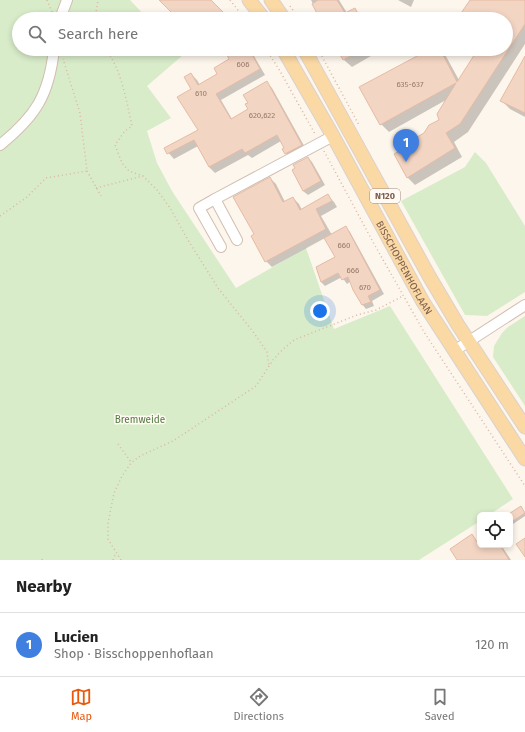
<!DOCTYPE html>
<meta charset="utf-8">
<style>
:root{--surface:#fff;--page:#f2f2f2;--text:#222;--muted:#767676;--line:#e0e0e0;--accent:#ea580c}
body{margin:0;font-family:"Fira Sans",sans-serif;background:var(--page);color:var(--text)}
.controls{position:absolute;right:12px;bottom:12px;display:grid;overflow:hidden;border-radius:6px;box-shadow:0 2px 6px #0003}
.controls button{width:36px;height:36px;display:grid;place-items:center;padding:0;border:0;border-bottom:1px solid var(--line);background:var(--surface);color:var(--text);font:20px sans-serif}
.you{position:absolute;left:320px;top:311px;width:14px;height:14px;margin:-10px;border:3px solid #fff;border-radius:50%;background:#1a73e8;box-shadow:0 0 0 6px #1a73e833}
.badge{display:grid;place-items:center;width:26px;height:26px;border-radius:50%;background:var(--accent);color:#fff;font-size:13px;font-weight:700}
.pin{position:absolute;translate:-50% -33px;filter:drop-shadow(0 1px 2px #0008)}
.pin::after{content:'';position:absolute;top:21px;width:14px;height:12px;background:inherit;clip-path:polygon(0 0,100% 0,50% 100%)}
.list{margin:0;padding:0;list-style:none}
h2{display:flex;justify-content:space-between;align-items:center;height:52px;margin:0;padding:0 16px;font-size:17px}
h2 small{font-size:13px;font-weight:400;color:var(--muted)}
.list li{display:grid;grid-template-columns:26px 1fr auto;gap:12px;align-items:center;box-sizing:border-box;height:64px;padding:0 16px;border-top:1px solid var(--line)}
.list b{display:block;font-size:15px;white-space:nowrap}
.list p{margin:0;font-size:13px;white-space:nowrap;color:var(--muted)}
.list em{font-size:13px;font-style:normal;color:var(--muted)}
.icon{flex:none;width:22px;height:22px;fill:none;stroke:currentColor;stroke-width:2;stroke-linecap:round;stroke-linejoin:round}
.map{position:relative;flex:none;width:525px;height:560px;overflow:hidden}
.search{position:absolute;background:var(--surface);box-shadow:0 2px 6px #0003;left:12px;right:12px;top:12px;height:44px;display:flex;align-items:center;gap:10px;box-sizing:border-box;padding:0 14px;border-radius:22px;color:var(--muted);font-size:15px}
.sheet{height:116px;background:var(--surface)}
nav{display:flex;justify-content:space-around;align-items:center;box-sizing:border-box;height:56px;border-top:1px solid var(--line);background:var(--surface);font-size:11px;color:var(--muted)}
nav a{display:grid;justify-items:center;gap:2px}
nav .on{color:var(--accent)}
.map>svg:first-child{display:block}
.green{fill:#d8ecc9}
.shadow{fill:#0003}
.building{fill:#f3d5c3;stroke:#e6bba3}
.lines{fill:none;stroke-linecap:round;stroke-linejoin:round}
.minor-casing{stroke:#d1beb0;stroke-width:12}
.major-casing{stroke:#dad1cd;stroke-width:15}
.path{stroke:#d9b8a5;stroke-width:1.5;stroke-dasharray:1 3;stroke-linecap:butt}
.minor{stroke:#fff;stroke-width:10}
.major{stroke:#fbd9a5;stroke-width:13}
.labels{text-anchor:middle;stroke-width:3;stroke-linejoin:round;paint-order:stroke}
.number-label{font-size:8px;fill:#987a6a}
.shield{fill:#fffaf3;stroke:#a28b7f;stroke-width:1}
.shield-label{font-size:9px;font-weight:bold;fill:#7a5c4d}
.street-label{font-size:10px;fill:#7a5c4d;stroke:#fffaf3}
.park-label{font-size:10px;fill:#537a41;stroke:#fffaf3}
</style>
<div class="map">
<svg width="525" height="560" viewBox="0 0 525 560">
<rect width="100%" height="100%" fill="#fdf6ec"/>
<g class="green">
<polygon points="0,0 130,0 148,19 19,19 19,49 177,49 183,55 147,86 171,118 147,131 157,163 172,191 236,288 306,248 334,329 390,306 513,499 489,515 480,515 480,521 419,560 0,560"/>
<polygon points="475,152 486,163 525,226 525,292 487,316 465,315 401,201 465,167"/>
<polygon points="525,316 525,406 493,357 494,346 502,333 508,327"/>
</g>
<g class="shadow">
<polygon points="311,0 339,0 347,13 355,9 364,19 321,19"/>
<polygon points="398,0 414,0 411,7"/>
<polygon points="471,0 525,0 525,44 468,132 454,142 462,157 415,185 407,177 410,146 441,120 446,100 389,132 381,124 420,56 416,49 442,49 459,80 478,51 476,49 506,49 506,19 458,19"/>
<polygon points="236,49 250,49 265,75 221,100 232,119 249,109 266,82 272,88 307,151 292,159 283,150 285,148 281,141 252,158 248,155 215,173 209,167 198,146 174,159 165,149 199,130 192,90 191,74 197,80 200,85 219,75 230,60"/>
<polygon points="338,49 367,49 371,56 352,67 344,60"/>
<polygon points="525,58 525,117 510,109 501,100"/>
<polygon points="308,158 312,162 325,185 308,195 303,191"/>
<polygon points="270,178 276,184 285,202 293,198 299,204 302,210 328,196 334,202 337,207 321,216 332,235 346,228 350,232 384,294 372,301 374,306 366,309 362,304 351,281 347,284 342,277 325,286 321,282 317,267 336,257 325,238 272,267 266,261 256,234"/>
<polygon points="520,507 525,513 525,516 510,526 510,515 508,515"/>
<polygon points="472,536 480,545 501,545 511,560 458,560"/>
</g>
<g class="building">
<polygon points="159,0 211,0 230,19 178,19"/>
<polygon points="318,0 337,0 345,13 355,8 358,14 349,19 320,19 312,4"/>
<polygon points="470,0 525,0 525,24 460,124 446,133 455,148 407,178 394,154 408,146 407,143 424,133 429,125 439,120 437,114 456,83 380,125 359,87 419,55 415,49 440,49 457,82 478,49 506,49 506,19 457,19"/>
<polygon points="234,49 249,49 260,69 216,94 231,119 248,109 245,104 248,103 243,95 267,81 302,145 285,154 282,149 284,148 277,135 245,153 242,149 209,167 194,140 167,154 164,148 198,130 177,97 191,89 184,77 191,73 198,85 217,74 214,68 229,59 226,53"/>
<polygon points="337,49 363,49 343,60"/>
<polygon points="525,56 525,113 500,101"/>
<polygon points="308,157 321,181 303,191 292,170 295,168 293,165"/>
<polygon points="270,177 283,202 293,197 300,210 328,194 332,201 316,209 326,229 265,262 251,236 254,234 233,197"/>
<polygon points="346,226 380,290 368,296 371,302 362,305 353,290 348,277 342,280 338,273 321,282 316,267 335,257 324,238"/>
<polygon points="521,506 525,513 510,523 510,513"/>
<polygon points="472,534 479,545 500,545 509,560 457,560 450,549"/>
<polygon points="525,538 525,557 516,544"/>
</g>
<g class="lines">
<g class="minor-casing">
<g id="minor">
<polyline points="60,19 67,0"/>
<path d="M 0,145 C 36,116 49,95 54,49"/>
<polyline points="215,199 199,208 221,247"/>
<polyline points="237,240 215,199 333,136"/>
<polyline points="454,351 525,305"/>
</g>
</g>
<g class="major-casing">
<g id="major">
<polyline points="249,0 264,19"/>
<polyline points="271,0 284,19"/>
<path id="s1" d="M 283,49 L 333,136 L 423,302 L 525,459"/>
<polyline points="304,49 429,276 458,325 525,427"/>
</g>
</g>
<g class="path">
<polyline points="47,0 52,12"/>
<polyline points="230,0 245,19"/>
<polyline points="290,6 299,19"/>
<polyline points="95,19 98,0"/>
<path d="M 106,49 C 122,72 126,99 132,126 L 125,131 L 115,145 L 122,163 L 129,171 L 143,176 L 157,190 L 170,208 L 188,240 L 218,288 L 254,333 L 267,352 L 269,366"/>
<polyline points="266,49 280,71 315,134"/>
<polyline points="318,49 359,125"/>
<polyline points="324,151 373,242 424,332 525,486"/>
<polyline points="87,171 101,196"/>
<polyline points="96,188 143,176"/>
<polyline points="0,216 27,197 46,178 87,171 80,113 63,59"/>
<polyline points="118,444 131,462"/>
<polyline points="42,560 43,557"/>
<polyline points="113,560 116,553"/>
<polyline points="121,560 108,539 108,523 114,493 122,476 131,463 140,456 173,441 256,386 273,360 282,350 294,340 357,315 376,310 403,296"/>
</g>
<use href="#minor" class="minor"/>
<use href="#major" class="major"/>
</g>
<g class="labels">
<g class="number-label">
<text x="243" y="67">606</text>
<text x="410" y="87">635-637</text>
<text x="201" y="96">610</text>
<text x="262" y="118">620,622</text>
<text x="344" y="248">660</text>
<text x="353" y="273">666</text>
<text x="365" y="290">670</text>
</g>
<rect class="shield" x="370" y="189" width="30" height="14" rx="3"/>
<g class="shield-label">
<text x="385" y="199">N120</text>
</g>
<g class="street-label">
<text dy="4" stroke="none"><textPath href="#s1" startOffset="250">BISSCHOPPENHOFLAAN</textPath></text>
</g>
<g class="park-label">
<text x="140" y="423">Bremweide</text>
</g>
</g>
</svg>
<div class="controls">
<button><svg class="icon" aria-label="locate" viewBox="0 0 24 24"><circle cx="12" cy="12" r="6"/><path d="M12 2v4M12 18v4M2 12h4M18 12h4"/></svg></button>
</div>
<div class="you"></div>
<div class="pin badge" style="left:406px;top:162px;background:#3f7fe0">1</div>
<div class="search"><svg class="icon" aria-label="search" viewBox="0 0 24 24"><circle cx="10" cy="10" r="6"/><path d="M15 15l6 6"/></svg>Search here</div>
</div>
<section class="sheet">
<h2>Nearby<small></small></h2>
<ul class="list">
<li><span class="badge" style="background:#3f7fe0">1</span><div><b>Lucien</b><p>Shop · Bisschoppenhoflaan</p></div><em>120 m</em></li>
</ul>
</section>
<nav>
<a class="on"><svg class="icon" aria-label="map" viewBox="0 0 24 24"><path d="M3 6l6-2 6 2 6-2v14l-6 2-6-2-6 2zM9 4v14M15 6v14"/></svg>Map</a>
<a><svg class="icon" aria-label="directions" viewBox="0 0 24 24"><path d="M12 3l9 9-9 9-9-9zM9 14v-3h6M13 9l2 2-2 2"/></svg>Directions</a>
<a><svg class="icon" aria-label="saved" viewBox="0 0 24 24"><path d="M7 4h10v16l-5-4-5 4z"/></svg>Saved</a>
</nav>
